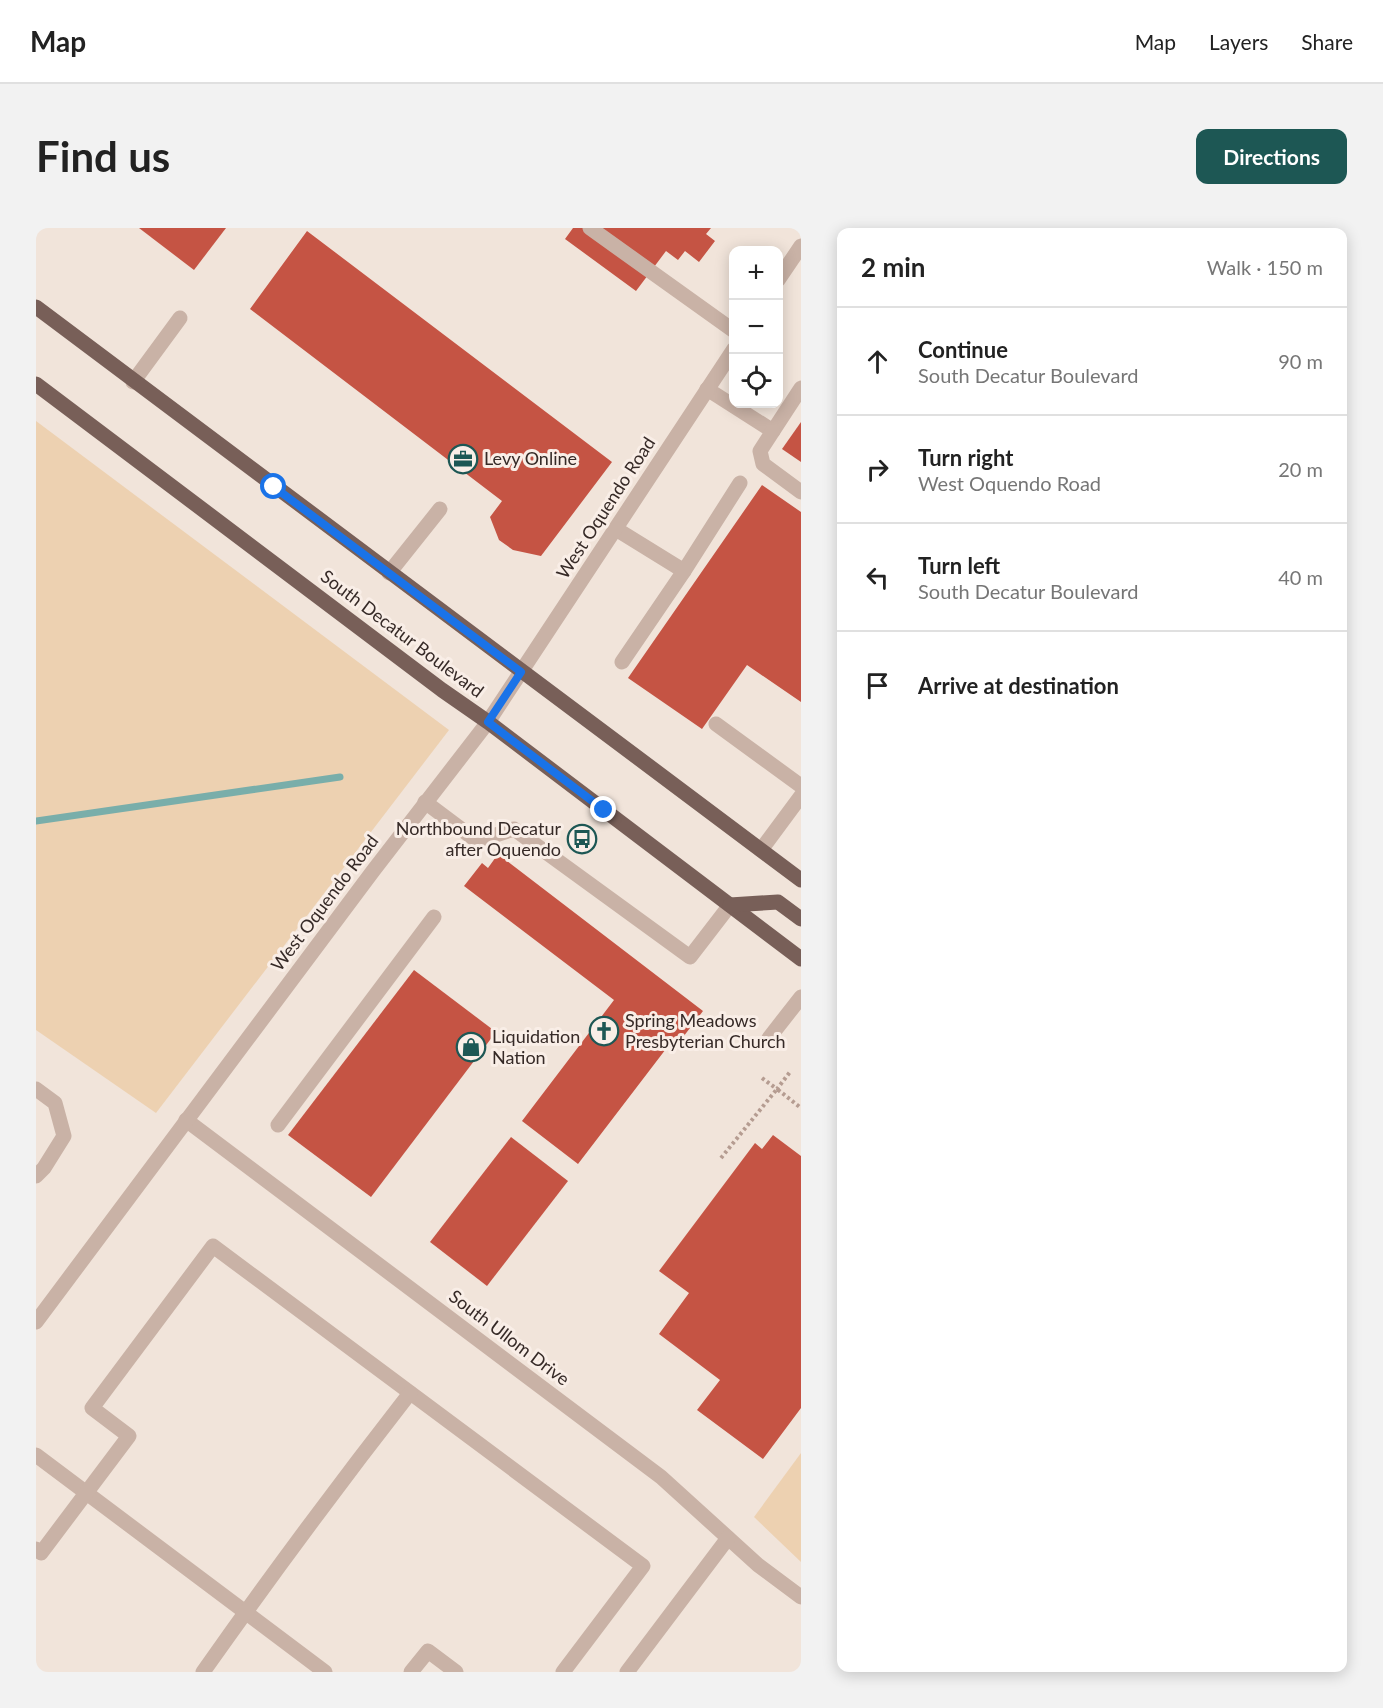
<!DOCTYPE html>
<meta charset="utf-8">
<style>
:root{--surface:#fff;--page:#f2f2f2;--text:#222;--muted:#767676;--line:#e0e0e0;--accent:#1d5754}
body{margin:0;font-family:Lato,sans-serif;background:var(--page);color:var(--text)}
.controls{position:absolute;right:18px;top:18px;display:grid;overflow:hidden;border-radius:12px;box-shadow:0 3px 15px #0003}
.controls button{width:54px;height:54px;display:grid;place-items:center;padding:0;border:0;border-bottom:2px solid var(--line);background:var(--surface);color:var(--text);font:30px sans-serif}
.stop{position:absolute;width:18px;height:18px;margin:-14px;border:4px solid #1a73e8;border-radius:50%;background:#fff}
.stop.end{background:#1a73e8;border-color:#fff;box-shadow:0 2px 6px #0008}
.list{margin:0;padding:0;list-style:none}
h2{display:flex;justify-content:space-between;align-items:center;height:78px;margin:0;padding:0 24px;font-size:26px}
h2 small{font-size:20px;font-weight:400;color:var(--muted)}
.list li{display:grid;grid-template-columns:39px 1fr auto;gap:18px;align-items:center;box-sizing:border-box;height:108px;padding:0 24px;border-top:2px solid var(--line)}
.list b{display:block;font-size:22px;white-space:nowrap}
.list p{margin:0;font-size:20px;white-space:nowrap;color:var(--muted)}
.list em{font-size:20px;font-style:normal;color:var(--muted)}
.icon{flex:none;width:33px;height:33px;fill:none;stroke:currentColor;stroke-width:2;stroke-linecap:round;stroke-linejoin:round}
.map{position:relative;flex:none;width:765px;height:1444px;overflow:hidden;border-radius:12px}
header{display:flex;align-items:center;gap:36px;box-sizing:border-box;height:84px;padding:0 30px;background:var(--surface);border-bottom:2px solid var(--line)}
header strong{font-size:28px}
nav{display:flex;gap:33px;margin-inline-start:auto;font-size:21px}
.intro{display:flex;align-items:center;justify-content:space-between;box-sizing:border-box;height:144px;padding:0 36px}
h1{margin:0;font-size:42px}
.button{padding:15px 27px;border-radius:12px;background:var(--accent);color:#fff;font-size:21px;font-weight:700}
main{display:flex;gap:36px;padding:0 36px}
aside{flex:1;background:var(--surface);border-radius:12px;box-shadow:0 3px 15px #0003}
.map>svg:first-child{display:block}
.sand{fill:#edd1b1}
.lines{fill:none;stroke-linecap:round;stroke-linejoin:round}
.stream{stroke:#79aeaa;stroke-width:7}
.building{fill:#c55444}
.path{stroke:#b59c91;stroke-width:4;stroke-dasharray:3 3;stroke-linecap:butt}
.minor{stroke:#c9b2a6;stroke-width:15}
.major{stroke:#785f58;stroke-width:15}
.route{stroke:#1a73e8;stroke-width:8}
.labels{text-anchor:middle;stroke-width:6;stroke-linejoin:round;paint-order:stroke}
.poi-label{font-size:18px;fill:#362a27;stroke:#f9eee7;text-anchor:start}
.street-label{font-size:18px;fill:#362a27;stroke:#f9eee7}
</style>
<header>
<strong>Map</strong>
<nav><a>Map</a><a>Layers</a><a>Share</a></nav>
</header>
<div class="intro"><h1>Find us</h1><a class="button">Directions</a></div>
<main>
<div class="map">
<svg width="765" height="1444" viewBox="0 0 765 1444">
<rect width="100%" height="100%" fill="#f1e4da"/>
<g class="sand">
<polygon points="0,193 413,502 120,885 0,802"/>
<polygon points="765,1225 765,1334 718,1289"/>
</g>
<g class="lines">
<polyline class="stream" points="0,593 304,549"/>
</g>
<g class="building">
<polygon points="103,0 190,0 158,42"/>
<polygon points="537,0 675,0 670,6 679,13 663,34 649,23 642,32 630,23 600,63 529,11"/>
<polygon points="271,3 576,234 505,328 477,322 463,312 454,289 466,273 214,81"/>
<polygon points="765,194 765,234 746,221"/>
<polygon points="726,257 765,284 765,474 711,437 666,501 592,450"/>
<polygon points="462,626 667,783 641,817 636,813 542,936 486,893 578,772 428,658 446,635 452,640"/>
<polygon points="378,742 460,804 335,969 252,907"/>
<polygon points="737,907 765,928 765,1180 727,1231 661,1182 684,1152 623,1106 653,1065 623,1043 719,915 726,921"/>
<polygon points="475,909 532,953 451,1058 394,1014"/>
</g>
<g class="lines">
<g class="path">
<polyline points="726,850 741,861 754,844"/>
<polyline points="685,930 741,861 765,880"/>
</g>
<g class="minor">
<polyline points="554,0 698,103"/>
<polyline points="742,52 765,18"/>
<polyline points="97,154 144,90"/>
<polyline points="671,161 737,203 765,160"/>
<polyline points="737,203 724,223 727,236 765,264"/>
<polyline points="580,301 648,343"/>
<polyline points="353,345 404,281"/>
<polyline points="586,434 648,343 704,255"/>
<polyline points="680,496 765,558"/>
<polyline points="389,574 441,613 478,601 654,729 694,677"/>
<polyline points="725,622 765,568"/>
<polyline points="733,810 765,769"/>
<polyline points="0,861 19,875 28,908 8,940 0,948"/>
<polyline points="150,892 625,1249 722,1337 765,1369"/>
<polyline points="242,897 398,689"/>
<polyline points="0,1094 337,643 452,494 698,121"/>
<polyline points="0,1227 289,1444"/>
<polyline points="0,1321 5,1325 93,1208 56,1180 177,1018 607,1338 527,1444"/>
<path d="M 167,1444 C 234,1349 303,1256 374,1165"/>
<polyline points="375,1444 392,1423 420,1444"/>
<polyline points="591,1444 692,1310"/>
</g>
<g class="major">
<polyline points="0,79 765,652"/>
<polyline points="0,156 406,462 452,494 765,731"/>
<polyline points="694,677 742,674 765,691"/>
</g>
</g>
<g class="lines">
<polyline class="route" points="238,259 485,444 452,494 568,582"/>
</g>
<defs>
<g id="office-ring" transform="scale(1.5)"><circle r="9.5" fill="#f9eee7" stroke="#1d5754" stroke-width="1.5"/><path d="M-6-3h4V-5.5h4V-3h4V5H-6ZM-1-4.5V-3h2v-1.5ZM-6 0V1H6V0Z" fill="#1d5754"/></g>
<g id="bus-ring" transform="scale(1.5)"><circle r="9.5" fill="#f9eee7" stroke="#1d5754" stroke-width="1.5"/><path d="M-5-6H5V4H4V6H2V4H-2V6H-4V4H-5ZM-3.5-4V0h7V-4ZM-3.5 1.2v1.5H-2V1.2ZM2 1.2v1.5H3.5V1.2Z" fill="#1d5754"/></g>
<g id="church-ring" transform="scale(1.5)"><circle r="9.5" fill="#f9eee7" stroke="#1d5754" stroke-width="1.5"/><path d="M-1.2-6h2.4v3.5h3.3v2.4h-3.3V6h-2.4V-.1h-3.3v-2.4h3.3Z" fill="#1d5754"/></g>
<g id="shop-ring" transform="scale(1.5)"><circle r="9.5" fill="#f9eee7" stroke="#1d5754" stroke-width="1.5"/><path d="M-5-2.5h2.3a2.7 3.5 0 0 1 5.4 0H5L5.5 6h-11ZM-1.5-2.5h3a1.5 2.3 0 0 0-3 0Z" fill="#1d5754"/></g>
</defs>
<g fill-rule="evenodd">
<use href="#office-ring" x="427" y="231"/>
<use href="#bus-ring" x="546" y="611"/>
<use href="#church-ring" x="568" y="803"/>
<use href="#shop-ring" x="435" y="819"/>
</g>
<g class="labels">
<g class="poi-label">
<text x="448" y="237">Levy Online</text>
<text x="525" y="607" text-anchor="end">Northbound Decatur<tspan x="525" dy="21">after Oquendo</tspan></text>
<text x="589" y="799">Spring Meadows<tspan x="589" dy="21">Presbyterian Church</tspan></text>
<text x="456" y="815">Liquidation<tspan x="456" dy="21">Nation</tspan></text>
</g>
<g class="street-label">
<text transform="translate(570 280) rotate(-57)" y="6">West Oquendo Road</text>
<text transform="translate(366 406) rotate(37)" y="6">South Decatur Boulevard</text>
<text transform="translate(289 675) rotate(-53)" y="6">West Oquendo Road</text>
<text transform="translate(473 1110) rotate(37)" y="6">South Ullom Drive</text>
</g>
</g>
</svg>
<div class="controls">
<button>+</button>
<button>−</button>
<button><svg class="icon" aria-label="locate" viewBox="0 0 24 24"><circle cx="12" cy="12" r="6"/><path d="M12 2v4M12 18v4M2 12h4M18 12h4"/></svg></button>
</div>
<div class="stop" style="left:238px;top:259px"></div>
<div class="stop end" style="left:568px;top:582px"></div>
</div>
<aside>
<h2>2 min<small>Walk · 150 m</small></h2>
<ul class="list">
<li><svg class="icon" aria-label="ahead" viewBox="0 0 24 24"><path d="M12 20V5M6 11l6-6 6 6"/></svg><div><b>Continue</b><p>South Decatur Boulevard</p></div><em>90 m</em></li>
<li><svg class="icon" aria-label="right" viewBox="0 0 24 24"><path d="M7 20v-9h11M14 6l5 5-5 5"/></svg><div><b>Turn right</b><p>West Oquendo Road</p></div><em>20 m</em></li>
<li><svg class="icon" aria-label="left" viewBox="0 0 24 24"><path d="M17 20v-9H6M10 6l-5 5 5 5"/></svg><div><b>Turn left</b><p>South Decatur Boulevard</p></div><em>40 m</em></li>
<li><svg class="icon" aria-label="arrive" viewBox="0 0 24 24"><path d="M6 21V4h12l-3 4 3 4H6"/></svg><div><b>Arrive at destination</b></div></li>
</ul>
</aside>
</main>
